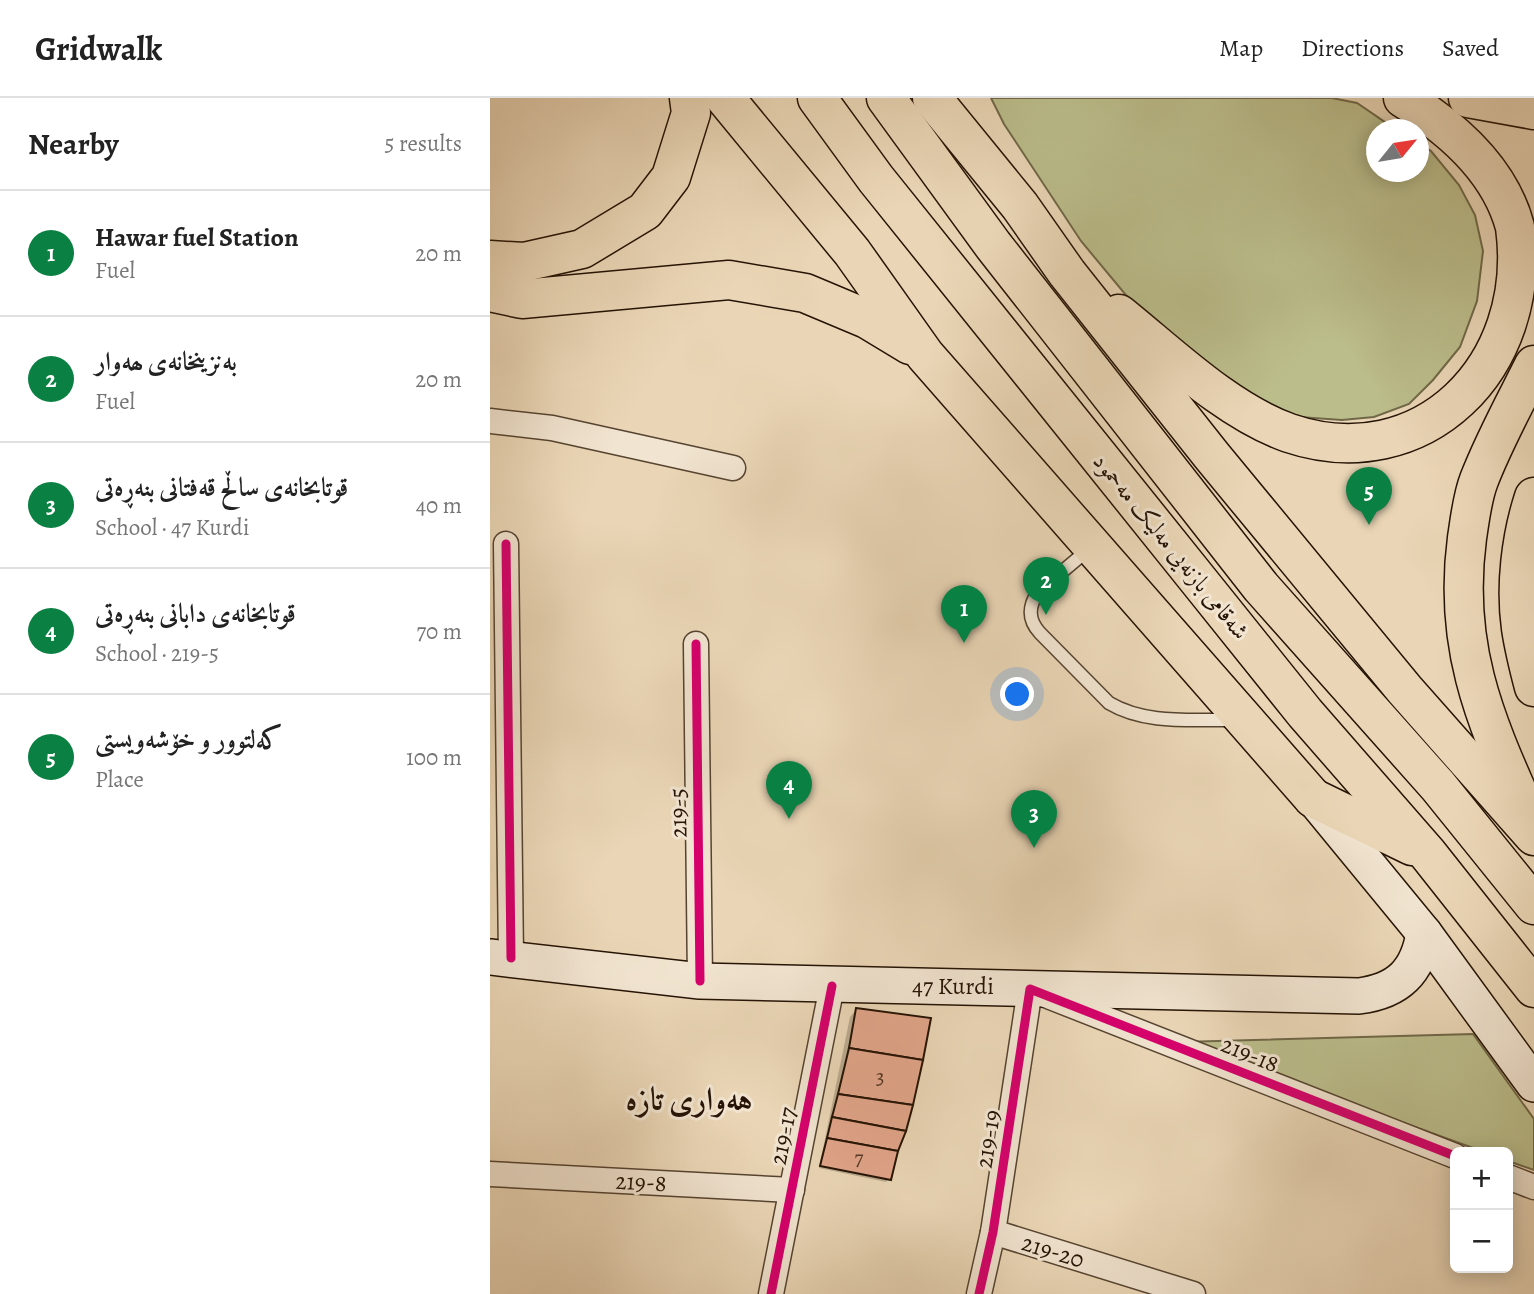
<!DOCTYPE html>
<meta charset="utf-8">
<style>
:root{--surface:#fff;--page:#f2f2f2;--text:#222;--muted:#767676;--line:#e0e0e0;--accent:#0b8043}
body{margin:0;font-family:Alegreya,Amiri,serif;background:var(--page);color:var(--text)}
.controls{position:absolute;right:21px;bottom:21px;display:grid;overflow:hidden;border-radius:10px;box-shadow:0 4px 18px #0003}
.controls button{width:63px;height:63px;display:grid;place-items:center;padding:0;border:0;border-bottom:2px solid var(--line);background:var(--surface);color:var(--text);font:35px sans-serif}
.compass{position:absolute;left:876px;top:21px;width:63px;height:63px;border-radius:50%;background:var(--surface);box-shadow:0 4px 18px #0003;rotate:60deg}
.you{position:absolute;left:528px;top:597px;width:24px;height:24px;margin:-18px;border:5px solid #fff;border-radius:50%;background:#1a73e8;box-shadow:0 0 0 10px #1a73e833}
.badge{display:grid;place-items:center;width:46px;height:46px;border-radius:50%;background:var(--accent);color:#fff;font-size:23px;font-weight:700}
.pin{position:absolute;translate:-50% -58px;filter:drop-shadow(0 2px 4px #0008)}
.pin::after{content:'';position:absolute;top:37px;width:24px;height:21px;background:inherit;clip-path:polygon(0 0,100% 0,50% 100%)}
.list{margin:0;padding:0;list-style:none}
h2{display:flex;justify-content:space-between;align-items:center;height:91px;margin:0;padding:0 28px;font-size:30px}
h2 small{font-size:23px;font-weight:400;color:var(--muted)}
.list li{display:grid;grid-template-columns:46px 1fr auto;gap:21px;align-items:center;box-sizing:border-box;height:126px;padding:0 28px;border-top:2px solid var(--line)}
.list b{display:block;font-size:26px;white-space:nowrap}
.list p{margin:0;font-size:23px;white-space:nowrap;color:var(--muted)}
.list em{font-size:23px;font-style:normal;color:var(--muted)}
.map{position:relative;flex:none;width:1044px;height:1196px;overflow:hidden}
header{display:flex;align-items:center;gap:42px;box-sizing:border-box;height:98px;padding:0 35px;background:var(--surface);border-bottom:2px solid var(--line)}
header strong{font-size:33px}
nav{display:flex;gap:38px;margin-inline-start:auto;font-size:24px}
main{display:flex}
aside{flex:1;background:var(--surface)}
.map>svg:first-child{display:block}
.green{fill:#bbbd8b;stroke:#706848;stroke-width:2}
.shadow{fill:#0003}
.building{fill:#e2a58a;stroke:#251305;stroke-width:2}
.lines{fill:none;stroke-linecap:round;stroke-linejoin:round}
.service-casing{stroke:#564431;stroke-width:15}
.minor-casing{stroke:#564431;stroke-width:27}
.secondary-casing{stroke:#251305;stroke-width:38}
.primary-casing{stroke:#251305;stroke-width:41}
.trunk-casing{stroke:#251305;stroke-width:41}
.service{stroke:#f1e4d0;stroke-width:12}
.minor{stroke:#f1e4d0;stroke-width:24}
.secondary{stroke:#f1e4d0;stroke-width:35}
.primary{stroke:#ead6b6;stroke-width:38}
.trunk{stroke:#ead6b6;stroke-width:38}
.cycleway-casing{stroke:#f1e4d0;stroke-width:13}
.cycleway{stroke:#d6006c;stroke-width:9}
.labels{text-anchor:middle;stroke-width:6;stroke-linejoin:round;paint-order:stroke}
.number-label{font-size:21px;fill:#543826}
.street-label{font-size:24px;fill:#251305;stroke:#f1e4d0}
.district-label{font-size:32px;font-weight:bold;fill:#251305;stroke:#f1e4d0}
</style>
<header>
<strong>Gridwalk</strong>
<nav><a>Map</a><a>Directions</a><a>Saved</a></nav>
</header>
<main>
<aside>
<h2>Nearby<small>5 results</small></h2>
<ul class="list">
<li><span class="badge">1</span><div><b>Hawar fuel Station</b><p>Fuel</p></div><em>20 m</em></li>
<li><span class="badge">2</span><div><b>بەنزینخانەی ھەوار</b><p>Fuel</p></div><em>20 m</em></li>
<li><span class="badge">3</span><div><b>قوتابخانەی ساڵح قەفتانی بنەڕەتی</b><p>School · 47 Kurdi</p></div><em>40 m</em></li>
<li><span class="badge">4</span><div><b>قوتابخانەی دابانی بنەڕەتی</b><p>School · 219-5</p></div><em>70 m</em></li>
<li><span class="badge">5</span><div><b>کەلتوور و خۆشەویستی</b><p>Place</p></div><em>100 m</em></li>
</ul>
</aside>
<div class="map">
<svg width="1044" height="1196" viewBox="0 0 1044 1196">
<rect width="100%" height="100%" fill="#ead6b6"/>
<filter id="stains"><feTurbulence type="fractalNoise" baseFrequency=".00286" numOctaves="4"/><feColorMatrix values="0 0 0 0 .2 0 0 0 0 .09 0 0 0 0 .02 0 0 0 .5 -.17"/></filter>
<radialGradient id="worn" r=".72"><stop offset=".6" stop-color="#630" stop-opacity="0"/><stop offset="1" stop-color="#630" stop-opacity=".3"/></radialGradient>
<g class="green">
<polygon points="501,0 842,0 867,5 905,31 886,32 886,74 928,74 929,46 941,53 969,87 985,117 993,153 987,203 970,249 943,282 919,306 884,319 852,322 809,319 767,302 694,252 640,202 591,143 514,26"/>
<polygon points="983,936 1044,1021 1044,1072 1018,1063 1018,1054 994,1054 691,944"/>
</g>
<polygon class="shadow" points="366,912 399,1081 396,1084 329,1070 360,919"/>
<g class="building">
<polygon points="366,910 441,920 433,962 359,950"/>
<polygon points="359,950 433,962 423,1007 348,996"/>
<polygon points="348,996 423,1007 416,1033 342,1019"/>
<polygon points="342,1019 416,1033 408,1053 337,1040"/>
<polygon points="337,1040 408,1053 401,1082 330,1068"/>
</g>
<g class="lines">
<g class="service-casing">
<path id="service" d="M 599,451 L 548,494 C 538,509 538,522 550,535 L 619,605 C 656,627 702,621 744,622"/>
</g>
<g class="minor-casing">
<g id="minor">
<polyline points="0,323 62,330 243,370"/>
<polyline points="16,446 21,860"/>
<polyline points="206,546 210,883"/>
<polyline points="0,1076 302,1092"/>
<polyline points="1018,1079 1044,1089"/>
<polyline points="503,1134 703,1196"/>
<polyline points="281,1196 342,888"/>
<polyline points="489,1196 503,1134 540,891 965,1058"/>
</g>
</g>
<g class="secondary-casing">
<g id="secondary">
<polyline points="823,700 934,835 1044,986"/>
<path d="M 0,859 L 210,883 L 869,898 C 908,893 928,874 934,835"/>
</g>
</g>
<g class="primary-casing">
<g id="primary">
<polyline points="235,0 362,154 435,257 823,700"/>
<polyline points="442,0 530,108 577,175 722,358 915,592 1044,738"/>
<polyline points="978,0 1044,12"/>
<polyline points="0,162 34,164 92,151 155,113 181,79 201,15 199,0"/>
<polyline points="0,194 32,201 239,182 315,195 377,221 420,247"/>
<path d="M 629,216 C 680,257 737,313 799,335 C 932,380 1044,269 1025,129 C 1010,72 962,30 913,0"/>
<path d="M 1044,399 C 1031,439 1025,488 1031,530 C 1034,550 1039,570 1044,589"/>
<path d="M 1035,711 C 993,618 963,545 977,440 C 980,421 982,400 989,382 C 1004,343 1025,305 1044,267"/>
</g>
</g>
<g class="trunk-casing">
<g id="trunk">
<polyline points="327,0 386,81 709,483 815,615 938,756 1044,890"/>
<polyline points="396,0 503,147 771,489 948,688 1044,807"/>
<polyline points="823,700 922,748"/>
</g>
</g>
<use href="#service" class="service"/>
<use href="#minor" class="minor"/>
<use href="#secondary" class="secondary"/>
<use href="#primary" class="primary"/>
<use href="#trunk" class="trunk"/>
<g class="cycleway-casing">
<g id="cycleway">
<polyline points="16,446 21,860"/>
<polyline points="206,546 210,883"/>
<polyline points="281,1196 342,888"/>
<polyline points="489,1196 503,1134 540,891 965,1058"/>
</g>
</g>
<use href="#cycleway" class="cycleway"/>
</g>
<g class="labels">
<g class="number-label">
<text x="390" y="986">3</text>
<text x="369" y="1067">7</text>
</g>
<g class="street-label">
<text transform="translate(681 448) rotate(51)" y="8">شەقامی بازنەیی مەلیک مەحمود</text>
<text transform="translate(188 715) rotate(-91)" y="8">219-5</text>
<text x="463" y="896">47 Kurdi</text>
<text transform="translate(760 956) rotate(22)" y="8">219-18</text>
<text transform="translate(293 1038) rotate(-79)" y="8">219-17</text>
<text transform="translate(498 1041) rotate(-81)" y="8">219-19</text>
<text transform="translate(151 1084) rotate(3)" y="8">219-8</text>
<text transform="translate(563 1153) rotate(17)" y="8">219-20</text>
</g>
<g class="district-label">
<text x="199" y="1012">هەواری تازە</text>
</g>
</g>
<rect width="100%" height="100%" filter="url(#stains)"/>
<rect width="100%" height="100%" fill="url(#worn)"/>
</svg>
<div class="controls">
<button>+</button>
<button>−</button>
</div>
<svg class="compass" viewBox="-18 -18 36 36"><path d="M0-13l5 13h-10z" fill="#e53935"/><path d="M0 13l5-13h-10z" fill="#767676"/></svg>
<div class="you"></div>
<div class="pin badge" style="left:474px;top:545px">1</div>
<div class="pin badge" style="left:556px;top:517px">2</div>
<div class="pin badge" style="left:544px;top:750px">3</div>
<div class="pin badge" style="left:299px;top:721px">4</div>
<div class="pin badge" style="left:879px;top:427px">5</div>
</div>
</main>
